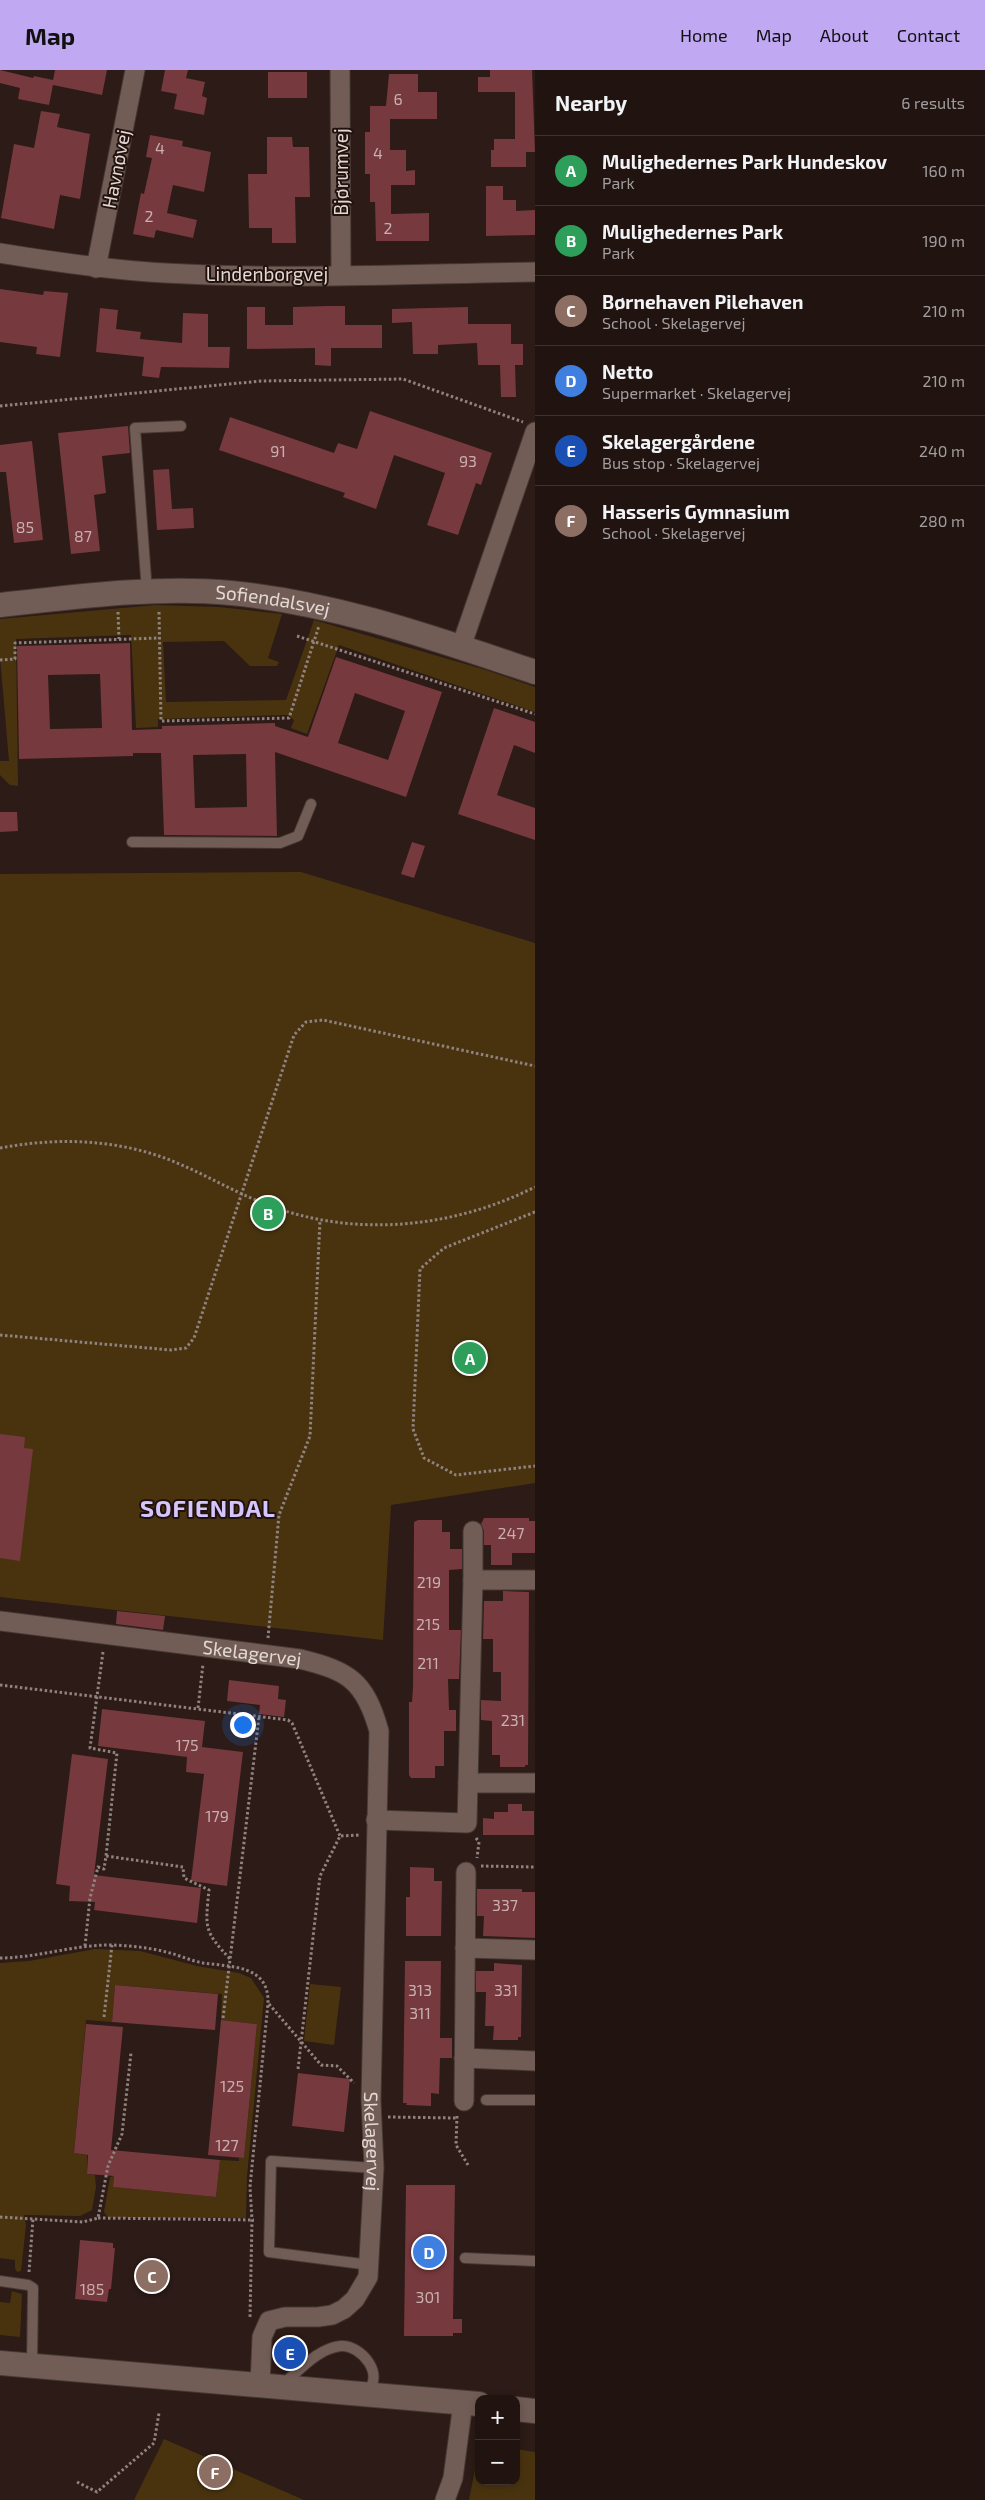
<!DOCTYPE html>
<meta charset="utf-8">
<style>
:root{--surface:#211410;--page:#2d211e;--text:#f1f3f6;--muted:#a29e9f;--line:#3e3330;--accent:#c0a8f3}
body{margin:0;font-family:"Exo 2",sans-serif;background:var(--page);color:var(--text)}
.controls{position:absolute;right:15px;bottom:15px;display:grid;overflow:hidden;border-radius:10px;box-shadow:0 2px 8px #0003}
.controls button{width:45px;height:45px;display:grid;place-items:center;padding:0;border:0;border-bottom:1px solid var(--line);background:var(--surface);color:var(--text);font:25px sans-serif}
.you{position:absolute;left:242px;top:1654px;width:18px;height:18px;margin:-12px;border:4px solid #fff;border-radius:50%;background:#1a73e8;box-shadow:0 0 0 8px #1a73e833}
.badge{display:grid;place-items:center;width:32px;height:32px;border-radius:50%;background:var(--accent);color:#fff;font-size:16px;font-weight:700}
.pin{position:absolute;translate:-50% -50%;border:2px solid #fff;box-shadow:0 1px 5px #0006}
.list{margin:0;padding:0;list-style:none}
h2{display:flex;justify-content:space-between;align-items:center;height:65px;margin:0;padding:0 20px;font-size:21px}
h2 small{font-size:16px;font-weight:400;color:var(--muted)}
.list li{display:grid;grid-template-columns:32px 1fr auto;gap:15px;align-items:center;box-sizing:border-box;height:70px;padding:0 20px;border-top:1px solid var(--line)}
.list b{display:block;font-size:19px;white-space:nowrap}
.list p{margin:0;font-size:16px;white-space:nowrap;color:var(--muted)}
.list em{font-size:16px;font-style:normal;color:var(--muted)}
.map{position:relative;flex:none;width:535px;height:2430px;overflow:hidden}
header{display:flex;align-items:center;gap:30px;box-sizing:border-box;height:70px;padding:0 25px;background:var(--accent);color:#111}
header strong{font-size:24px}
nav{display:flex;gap:28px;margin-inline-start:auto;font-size:18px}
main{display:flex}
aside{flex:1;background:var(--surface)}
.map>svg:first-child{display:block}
.green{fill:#49330f}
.building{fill:#76393d;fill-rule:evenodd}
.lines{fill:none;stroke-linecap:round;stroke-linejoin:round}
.service-casing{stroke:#463835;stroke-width:12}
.minor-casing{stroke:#463835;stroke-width:21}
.tertiary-casing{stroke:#463835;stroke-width:26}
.path{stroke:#90827e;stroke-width:3;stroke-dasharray:2.5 2.5;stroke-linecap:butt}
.service{stroke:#725d56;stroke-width:10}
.minor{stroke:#725d56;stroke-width:19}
.tertiary{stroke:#725d56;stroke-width:24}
.labels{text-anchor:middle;stroke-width:4;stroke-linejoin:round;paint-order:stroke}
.number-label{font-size:16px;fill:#c8b0ae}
.street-label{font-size:19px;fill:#e4d8d4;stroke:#22120d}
.district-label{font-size:24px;font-weight:bold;letter-spacing:1px;fill:#d6c5fd;stroke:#22120d}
</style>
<header>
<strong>Map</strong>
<nav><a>Home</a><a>Map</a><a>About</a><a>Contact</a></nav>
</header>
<main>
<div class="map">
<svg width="535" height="2430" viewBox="0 0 535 2430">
<rect width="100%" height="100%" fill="#2c1b16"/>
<g class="green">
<polygon points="156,535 219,537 282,544 268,588 279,592 277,596 250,596 224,571 163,572 166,632 286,630 314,550 486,600 535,617 535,642 339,575 307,664 291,658 294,650 288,645 158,649 158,657 136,658 131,565 16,569 18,716 10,715 0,705 0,691 9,691 0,587 0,549"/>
<polygon points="301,802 535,873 535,1413 391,1435 383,1570 0,1527 0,804"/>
<polygon points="95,1879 140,1881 197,1896 239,1903 251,1908 264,1928 247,2106 246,2148 108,2148 104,2142 110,2107 114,2106 113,2117 216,2127 220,2090 239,2091 239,2088 244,2088 257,1954 221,1950 222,1924 115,1915 112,1952 86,1950 74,2083 87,2085 87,2104 95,2105 96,2117 92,2140 80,2146 24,2145 26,2155 21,2201 17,2202 15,2198 15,2190 0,2188 0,1893 29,1891"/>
<polygon points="310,1914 341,1917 334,1975 304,1971"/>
<polygon points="12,2221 22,2224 20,2267 0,2265 0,2232 10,2233"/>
<polygon points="164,2369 304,2430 134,2430"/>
<polygon points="479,2379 479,2411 516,2411 516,2379 535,2382 535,2430 469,2430"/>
</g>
<g class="building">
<polygon points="0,0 33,8 34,6 53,10 55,0 107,0 102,25 53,15 49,35 18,29 20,18 0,13"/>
<polygon points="165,0 188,0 186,8 205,12 202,26 207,28 204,45 174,39 177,24 161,21"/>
<polygon points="490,0 532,0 535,82 526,82 526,97 491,97 491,80 494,80 494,69 515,69 515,22 478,22 478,7 490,7"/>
<rect x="268" y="2" width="39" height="26"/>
<polygon points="389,4 418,4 418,22 437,22 437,49 390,49 390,80 406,80 406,101 415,100 415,115 391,115 391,144 429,143 429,171 376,171 375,132 370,132 370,104 365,104 365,62 370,62 370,36 386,36"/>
<polygon points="41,41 60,44 57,57 90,64 80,129 60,125 54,159 1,148 14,74 34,78"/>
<polygon points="150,65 183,71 182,76 211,82 204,122 173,115 167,143 197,150 193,168 156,160 154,168 133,164 141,123 144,124 152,88 146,87"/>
<polygon points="267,67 292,67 293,77 309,77 310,127 295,127 296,173 272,173 272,158 249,158 248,104 267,104"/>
<polygon points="486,116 503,116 503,130 516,130 516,141 535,140 535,165 486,166"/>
<polygon points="0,219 43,225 44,221 68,223 60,287 36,284 37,277 0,272"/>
<polygon points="328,236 345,236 345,255 382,255 382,278 331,278 331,296 315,295 315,278 247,279 247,237 265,237 265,255 293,255 293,237"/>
<polygon points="468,237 468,254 511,254 511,274 523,274 523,295 515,295 516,327 501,327 500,295 478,295 477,273 438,275 438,284 413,284 412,252 392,253 392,239"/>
<polygon points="100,238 118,240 116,259 141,262 140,269 182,273 183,243 208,244 208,277 230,277 229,298 161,297 159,308 142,306 144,287 96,282"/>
<polygon points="370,341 492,383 481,415 476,413 458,465 427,455 445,403 394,385 376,439 343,427 345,423 219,380 230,347 334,383 338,373 357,379"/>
<polygon points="128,356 130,383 102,386 106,423 94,425 100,481 71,484 58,363"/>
<polygon points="32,371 43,470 14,473 6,402 0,402 0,375"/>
<polygon points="169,399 172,439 193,438 194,458 157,460 153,400"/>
<path d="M 130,573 L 132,660 L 162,659 L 162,656 L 275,653 L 275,656 L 308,667 L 336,587 L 442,622 L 406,727 L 275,682 L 277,766 L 164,765 L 161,683 L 133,683 L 133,686 L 19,689 L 17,576 ZM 100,604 L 102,658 L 50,659 L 48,605 ZM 355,623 L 405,641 L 388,690 L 338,673 ZM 246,684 L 247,737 L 195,738 L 193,685 Z"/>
<polygon points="494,638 535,652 535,683 514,675 497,725 535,738 535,770 458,744"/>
<polygon points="0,742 17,742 18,761 0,762"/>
<polygon points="412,772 425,776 414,808 401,804"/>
<polygon points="0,1364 25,1367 24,1378 33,1379 20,1491 0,1488"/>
<polygon points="484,1448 529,1448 529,1451 535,1451 535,1483 512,1483 512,1495 491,1495 491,1475 484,1475 484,1461 481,1454"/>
<polygon points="418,1450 442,1450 442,1462 450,1462 450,1479 462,1479 462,1499 449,1500 449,1560 461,1560 459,1609 448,1609 449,1640 456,1640 456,1661 444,1661 444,1696 435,1696 435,1708 411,1708 409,1705 409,1632 412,1632 413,1617 414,1452"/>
<polygon points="503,1521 529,1522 528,1695 525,1695 525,1697 500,1697 500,1685 492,1685 492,1651 481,1650 481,1630 501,1631 501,1602 493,1602 493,1569 483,1569 484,1531 503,1531"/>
<polygon points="117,1541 165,1546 163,1560 116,1554"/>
<polygon points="229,1610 279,1616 278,1629 286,1630 284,1647 259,1644 260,1635 227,1631"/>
<polygon points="102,1639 205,1651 202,1677 243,1682 227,1816 191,1811 204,1704 186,1702 187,1687 98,1676"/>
<polygon points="72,1684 108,1689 94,1805 201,1818 197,1853 94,1840 95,1832 69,1831 70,1816 56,1814"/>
<polygon points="508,1734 522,1734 522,1741 534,1741 534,1765 483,1765 483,1748 494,1749 494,1742 508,1742"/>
<polygon points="410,1797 434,1798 434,1811 442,1811 441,1866 406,1866 406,1827 410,1827"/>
<polygon points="477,1819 522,1819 522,1822 535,1822 535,1868 483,1866 484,1846 477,1846"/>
<polygon points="405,1891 441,1891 440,1968 452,1968 452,1988 440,1988 439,2024 431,2023 431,2036 406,2035 407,2033 403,2033"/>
<polygon points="494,1893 522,1895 521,1967 518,1967 518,1970 493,1970 494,1956 485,1956 486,1922 476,1922 476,1901 494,1901"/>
<polygon points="115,1915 218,1924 215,1960 112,1952"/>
<polygon points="221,1950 257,1954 244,2088 208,2085"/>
<polygon points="86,1954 123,1957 111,2080 220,2090 216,2127 113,2117 114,2106 87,2104 88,2085 74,2083"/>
<polygon points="298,2003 350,2009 344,2062 292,2056"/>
<polygon points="406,2115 455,2115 453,2249 462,2249 462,2263 453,2263 453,2266 404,2266"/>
<polygon points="80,2170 113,2173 113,2178 115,2178 111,2219 109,2219 107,2232 75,2229"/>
</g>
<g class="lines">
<g class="service-casing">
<g id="service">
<polyline points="147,522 135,358 181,356"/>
<polyline points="132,772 280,773 298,766 311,734"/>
<polyline points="486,2030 535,2030"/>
<polyline points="465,2188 535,2191"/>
<polyline points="370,2195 269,2182 271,2091 374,2098"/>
<polyline points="0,2211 28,2215 33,2218 32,2296"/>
<path d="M 283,2314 C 300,2300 318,2278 341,2276 C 362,2275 386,2306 366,2322"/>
</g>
</g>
<g class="minor-casing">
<g id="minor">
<polyline points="340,0 341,205"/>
<path d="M 0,183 C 55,192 109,200 165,203 C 288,210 412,204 535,202"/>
<polyline points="96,198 135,0"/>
<polyline points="461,577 535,362"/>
<polyline points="473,1461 473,1510"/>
<path id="s1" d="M 0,1551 L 300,1589 C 349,1601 365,1611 379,1661 L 371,2030 L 374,2098 L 368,2207 L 355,2229 L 344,2239 L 332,2245 L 318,2247 L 285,2247 L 269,2251 L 262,2267 L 260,2316"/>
<polyline points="468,1713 535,1713"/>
<polyline points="376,1750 467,1753 473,1510 535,1510"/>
<polyline points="465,1878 535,1880"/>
<polyline points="464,1988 535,1991"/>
<polyline points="464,2031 466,1802"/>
<polyline points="445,2430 453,2408 463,2333"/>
</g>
</g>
<g class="tertiary-casing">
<g id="tertiary">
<path id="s2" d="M 0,535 C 76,527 154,516 231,523 C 336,533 436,569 535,602"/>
<polyline points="0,2293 479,2334"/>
<polyline points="516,2339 535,2341"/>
</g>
</g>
<g class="path">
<polyline points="0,336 261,311 403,309 523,352"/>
<polyline points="118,542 119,569"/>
<polyline points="159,542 161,651 289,648 319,556"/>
<polyline points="297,566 535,644"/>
<polyline points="0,590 15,589 15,573 159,568"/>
<path d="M 0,1078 C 59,1067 119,1069 175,1092 C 211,1107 244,1128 282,1140 C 366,1167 457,1156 535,1117"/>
<polyline points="535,1142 444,1178 420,1199 413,1359 424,1388 456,1405 535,1396"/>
<polyline points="0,1265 171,1280 186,1278 194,1268 294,965 306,952 323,950 535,996"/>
<polyline points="268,1568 279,1445 310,1366 320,1150"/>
<polyline points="103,1582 90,1678 117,1683 106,1786"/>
<polyline points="0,1615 288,1650 292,1653 340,1766"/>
<polyline points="198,1638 203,1594"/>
<polyline points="476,1768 479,1772 477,1788"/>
<polyline points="481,1796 535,1797"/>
<path d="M 85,1876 L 90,1828 L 98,1797 L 104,1799 L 106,1786 L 183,1797 L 184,1808 L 209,1820 C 205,1859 204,1861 231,1890"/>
<path d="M 0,1888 C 38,1888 75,1874 114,1875 C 133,1876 152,1878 170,1883 C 181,1886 192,1891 203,1893 C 232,1897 269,1895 268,1933 L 250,2117 L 252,2150 L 250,2247"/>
<polyline points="269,1934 321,1995 337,1996 354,2013"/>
<polyline points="104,1947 112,1875"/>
<polyline points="223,1948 259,1647"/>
<polyline points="298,1999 320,1806 340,1766 360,1765"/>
<polyline points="457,2046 456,2075 468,2095"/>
<polyline points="388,2047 456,2048"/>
<polyline points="0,2147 33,2149"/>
<polyline points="98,2148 254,2150"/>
<polyline points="29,2202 33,2149 83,2152 98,2148 108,2096 122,2064 131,1983"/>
<polyline points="77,2412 97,2422 154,2373 159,2343"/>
</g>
<use href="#service" class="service"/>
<use href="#minor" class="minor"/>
<use href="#tertiary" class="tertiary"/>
</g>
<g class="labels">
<g class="number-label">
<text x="398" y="35">6</text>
<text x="160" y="84">4</text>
<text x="378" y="89">4</text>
<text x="149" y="152">2</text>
<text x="388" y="164">2</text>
<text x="278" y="387">91</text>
<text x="468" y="397">93</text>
<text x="25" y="463">85</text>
<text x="83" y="472">87</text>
<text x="511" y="1469">247</text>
<text x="429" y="1518">219</text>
<text x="428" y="1560">215</text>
<text x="428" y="1599">211</text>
<text x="513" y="1656">231</text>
<text x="187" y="1681">175</text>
<text x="217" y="1752">179</text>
<text x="505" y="1841">337</text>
<text x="420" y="1926">313</text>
<text x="506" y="1926">331</text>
<text x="420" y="1949">311</text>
<text x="232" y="2022">125</text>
<text x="227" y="2081">127</text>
<text x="92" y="2225">185</text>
<text x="428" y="2233">301</text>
</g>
<g class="street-label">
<text transform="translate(116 99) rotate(-79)" y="7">Havnøvej</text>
<text transform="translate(341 102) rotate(-90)" y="7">Bjørumvej</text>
<text x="267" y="211">Lindenborgvej</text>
<text dy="7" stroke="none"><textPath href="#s2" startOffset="274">Sofiendalsvej</textPath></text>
<text dy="7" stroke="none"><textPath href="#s1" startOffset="254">Skelagervej</textPath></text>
<text dy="7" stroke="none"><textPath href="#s1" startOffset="828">Skelagervej</textPath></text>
</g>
<g class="district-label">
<text x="208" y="1447">SOFIENDAL</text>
</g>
</g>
</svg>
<div class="controls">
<button>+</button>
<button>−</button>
</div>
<div class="you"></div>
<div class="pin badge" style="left:470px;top:1288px;background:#2e9e5b">A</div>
<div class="pin badge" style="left:268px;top:1143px;background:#2e9e5b">B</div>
<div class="pin badge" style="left:152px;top:2206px;background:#8d6e63">C</div>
<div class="pin badge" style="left:429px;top:2182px;background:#3f7fe0">D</div>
<div class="pin badge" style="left:290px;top:2283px;background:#1a4fb4">E</div>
<div class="pin badge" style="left:215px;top:2402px;background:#8d6e63">F</div>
</div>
<aside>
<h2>Nearby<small>6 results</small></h2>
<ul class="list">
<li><span class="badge" style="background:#2e9e5b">A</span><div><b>Mulighedernes Park Hundeskov</b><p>Park</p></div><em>160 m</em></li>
<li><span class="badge" style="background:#2e9e5b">B</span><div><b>Mulighedernes Park</b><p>Park</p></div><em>190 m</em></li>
<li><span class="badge" style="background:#8d6e63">C</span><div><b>Børnehaven Pilehaven</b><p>School · Skelagervej</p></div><em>210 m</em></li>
<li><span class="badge" style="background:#3f7fe0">D</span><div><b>Netto</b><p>Supermarket · Skelagervej</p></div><em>210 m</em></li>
<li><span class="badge" style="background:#1a4fb4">E</span><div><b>Skelagergårdene</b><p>Bus stop · Skelagervej</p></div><em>240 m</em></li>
<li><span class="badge" style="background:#8d6e63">F</span><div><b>Hasseris Gymnasium</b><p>School · Skelagervej</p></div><em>280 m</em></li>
</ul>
</aside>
</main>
